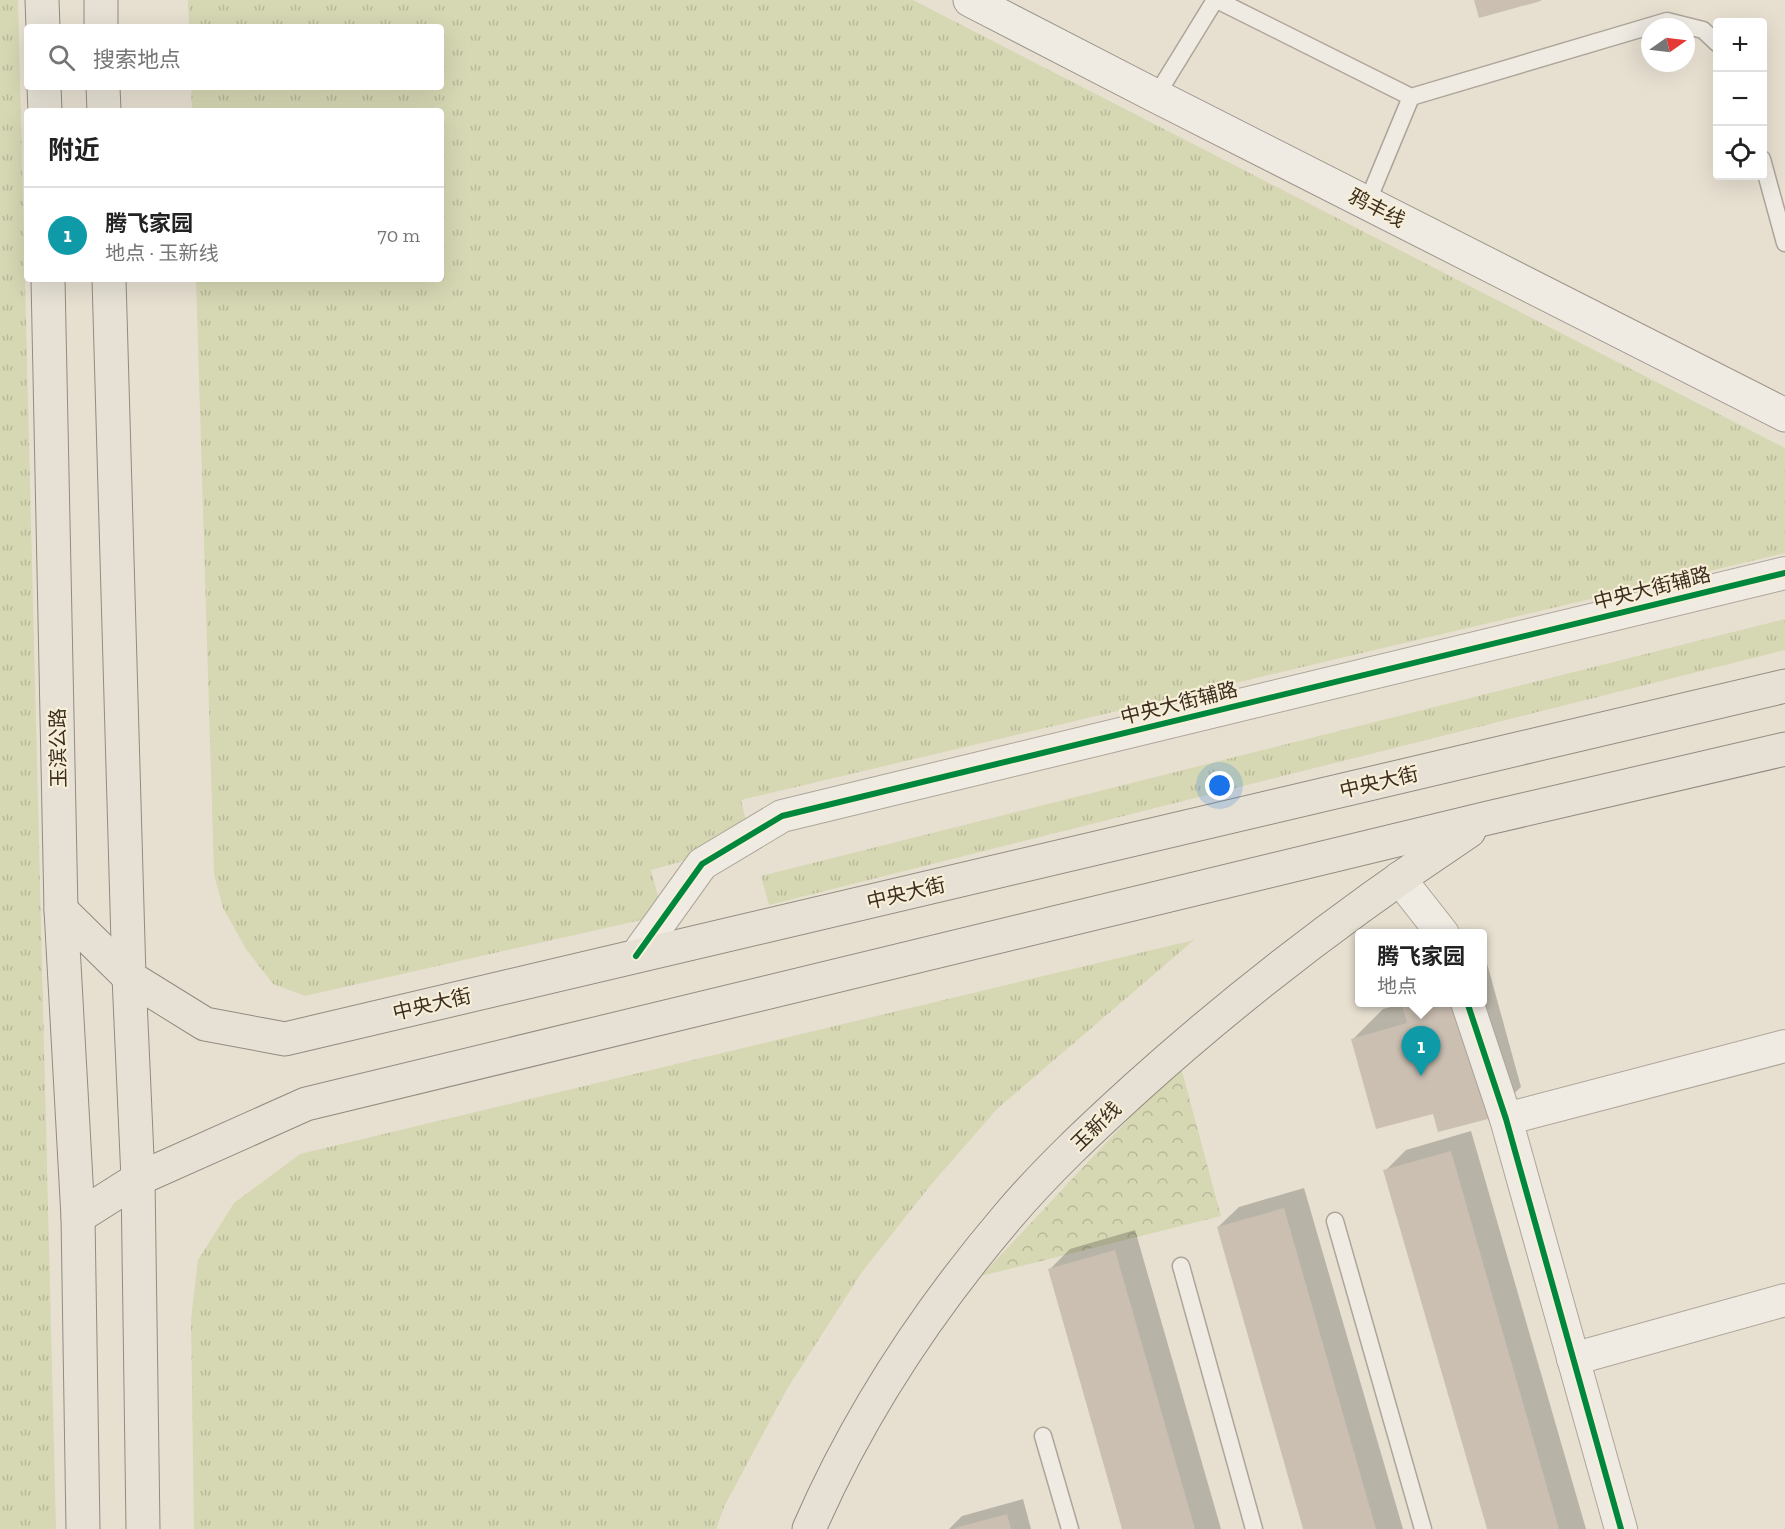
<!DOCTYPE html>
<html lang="zh">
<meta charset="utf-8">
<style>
:root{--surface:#fff;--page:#f2f2f2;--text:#222;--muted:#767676;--line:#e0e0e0;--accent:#786c5e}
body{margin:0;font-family:"Zilla Slab","Noto Sans SC",serif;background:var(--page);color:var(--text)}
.controls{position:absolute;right:18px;top:18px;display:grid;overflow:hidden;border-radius:6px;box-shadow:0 6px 24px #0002}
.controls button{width:54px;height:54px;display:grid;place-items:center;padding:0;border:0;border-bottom:2px solid var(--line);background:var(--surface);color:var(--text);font:30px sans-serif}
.compass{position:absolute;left:1641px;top:18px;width:54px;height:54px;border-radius:50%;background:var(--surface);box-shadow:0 6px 24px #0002;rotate:76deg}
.you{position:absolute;left:1220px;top:786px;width:21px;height:21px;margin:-15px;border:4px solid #fff;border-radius:50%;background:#1a73e8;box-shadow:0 0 0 9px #1a73e833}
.badge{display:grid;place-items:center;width:39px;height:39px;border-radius:50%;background:var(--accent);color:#fff;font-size:20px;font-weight:700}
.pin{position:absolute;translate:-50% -50px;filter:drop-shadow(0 2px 3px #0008)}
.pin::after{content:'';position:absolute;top:32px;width:21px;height:18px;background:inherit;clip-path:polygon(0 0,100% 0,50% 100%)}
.popup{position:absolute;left:1355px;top:929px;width:132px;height:78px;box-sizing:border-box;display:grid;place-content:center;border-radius:6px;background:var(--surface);filter:drop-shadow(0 2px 4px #0005);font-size:20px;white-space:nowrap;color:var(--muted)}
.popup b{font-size:22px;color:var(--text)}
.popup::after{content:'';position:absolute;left:50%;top:100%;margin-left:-12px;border:12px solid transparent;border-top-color:var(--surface)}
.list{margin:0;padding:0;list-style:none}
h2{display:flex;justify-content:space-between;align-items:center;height:78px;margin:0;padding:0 24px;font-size:26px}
h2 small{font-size:20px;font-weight:400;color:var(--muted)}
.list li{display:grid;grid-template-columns:39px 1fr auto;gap:18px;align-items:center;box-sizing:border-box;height:96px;padding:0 24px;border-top:2px solid var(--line)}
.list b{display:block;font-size:22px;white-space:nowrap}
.list p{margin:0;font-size:20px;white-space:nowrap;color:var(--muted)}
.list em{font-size:20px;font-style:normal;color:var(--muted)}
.icon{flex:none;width:33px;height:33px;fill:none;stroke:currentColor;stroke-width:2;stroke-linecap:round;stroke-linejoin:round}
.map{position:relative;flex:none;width:1785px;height:1529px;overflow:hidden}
.search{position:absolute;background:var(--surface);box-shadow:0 6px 24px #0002;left:24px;top:24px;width:420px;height:66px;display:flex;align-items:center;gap:15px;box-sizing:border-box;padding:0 21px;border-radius:6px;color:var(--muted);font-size:22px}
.panel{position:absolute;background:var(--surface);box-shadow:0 6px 24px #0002;left:24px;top:108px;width:420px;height:174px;border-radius:6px}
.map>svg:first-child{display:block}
.grass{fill:url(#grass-tufts)}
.park{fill:url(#park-crowns)}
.shadow{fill:#0003}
.building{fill:#cbbfb2}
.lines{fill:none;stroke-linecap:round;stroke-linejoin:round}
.lane-casing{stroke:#ada599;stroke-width:19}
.street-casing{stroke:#ada599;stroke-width:34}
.secondary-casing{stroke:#9c958a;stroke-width:35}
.primary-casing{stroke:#928b80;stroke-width:35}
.lane{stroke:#efebe3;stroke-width:16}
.street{stroke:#efebe3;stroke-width:32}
.secondary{stroke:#efebe3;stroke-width:33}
.primary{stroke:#e6e1d4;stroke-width:33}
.cycleway-casing{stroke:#f7eed8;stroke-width:10}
.cycleway{stroke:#00873e;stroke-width:6}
.labels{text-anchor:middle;stroke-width:4.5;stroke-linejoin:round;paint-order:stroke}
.street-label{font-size:20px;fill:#3d2e20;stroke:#f7eed8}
</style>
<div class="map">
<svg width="1785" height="1529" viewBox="0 0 1785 1529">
<defs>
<pattern id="grass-tufts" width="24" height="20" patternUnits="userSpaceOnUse" patternTransform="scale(1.5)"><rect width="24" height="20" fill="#d6d7b3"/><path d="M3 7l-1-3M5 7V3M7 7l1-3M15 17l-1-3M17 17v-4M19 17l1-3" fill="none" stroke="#b9b99a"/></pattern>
<pattern id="park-crowns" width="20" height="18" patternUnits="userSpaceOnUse" patternTransform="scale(1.5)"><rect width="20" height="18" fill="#d6d7b3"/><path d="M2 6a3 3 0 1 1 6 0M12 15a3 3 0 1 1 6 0" fill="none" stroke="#b9b99a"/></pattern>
</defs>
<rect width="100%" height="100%" fill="#e7e0d1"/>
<g class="grass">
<polygon points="0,0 18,0 56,1529 0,1529"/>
<polygon points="188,0 913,0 1785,448 1785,553 741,800 751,842 651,870 663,915 305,996 273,984 246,949 223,908 214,874 196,279 441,279 441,111 192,111 191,87 441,87 441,27 189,27"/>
<polygon points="1785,619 1785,650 769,905 761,876"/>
<polygon points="1194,940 997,1109 929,1187 862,1272 787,1389 724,1507 716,1529 194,1529 191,1319 198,1260 234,1203 300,1154"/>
</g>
<polygon class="park" points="1180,1064 1221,1216 981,1276"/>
<g class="shadow">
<polygon points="1485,956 1521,1087 1491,1116 1434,1112 1353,1039 1383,1009 1403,1004 1482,1002 1482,957"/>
<polygon points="1471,1131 1586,1529 1488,1529 1385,1171 1406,1150"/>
<polygon points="1304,1188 1403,1529 1305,1529 1218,1227 1239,1207"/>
<polygon points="1135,1230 1221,1529 1124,1529 1049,1270 1070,1249"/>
<polygon points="1023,1499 1031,1529 949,1529 962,1516"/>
</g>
<g class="building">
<polygon points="1474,0 1541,0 1541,1 1479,18"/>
<polygon points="1401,1002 1460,1002 1492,1118 1438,1132 1433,1114 1376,1129 1351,1039 1407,1023"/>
<polygon points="1451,1151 1559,1529 1487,1529 1383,1170"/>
<polygon points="1284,1208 1376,1529 1303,1529 1217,1227"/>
<polygon points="1115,1250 1195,1529 1122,1529 1048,1269"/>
<polygon points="1007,1514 1011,1529 955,1529 955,1528"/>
</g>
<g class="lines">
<g class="lane-casing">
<g id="lane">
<polyline points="1217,0 1411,97 1667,21 1703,30 1718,44"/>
<polyline points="1156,96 1215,0"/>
<polyline points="1762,159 1785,243"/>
<polyline points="1367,203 1411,97"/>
<polyline points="1335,1221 1423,1529"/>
<polyline points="1181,1266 1254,1529"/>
<polyline points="1043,1436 1070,1529"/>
</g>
</g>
<g class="street-casing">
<g id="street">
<polyline points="1399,878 1443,934"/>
<polyline points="636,956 702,864 782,816 1785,573"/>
<polyline points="1467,1002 1506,1119 1621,1529"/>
<polyline points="1506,1119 1785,1046"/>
<polyline points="1573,1359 1785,1300"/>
</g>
</g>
<g class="secondary-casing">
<polyline id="secondary" points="970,0 1156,96 1785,415"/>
</g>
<g class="primary-casing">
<g id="primary">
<polyline points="42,0 43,27"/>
<polyline points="101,0 101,27"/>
<polyline points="44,87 45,111"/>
<polyline points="103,87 104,111"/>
<polyline points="48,279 61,910 78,1217 83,1529"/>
<polyline points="109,279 129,977 138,1179 143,1529"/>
<polyline points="61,910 129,977 205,1024 285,1039 1785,686"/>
<polyline points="78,1217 138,1179 306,1104 1488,818 1785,749"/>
<path d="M 809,1529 C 858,1416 928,1310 1008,1216 C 1047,1170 1091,1129 1136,1088 C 1240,994 1352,909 1469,831"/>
</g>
</g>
<use href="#lane" class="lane"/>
<use href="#street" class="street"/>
<use href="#secondary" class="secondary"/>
<use href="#primary" class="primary"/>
<g class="cycleway-casing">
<g id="cycleway">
<polyline points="636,956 702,864 782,816 1785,573"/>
<polyline points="1467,1002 1506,1119 1621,1529"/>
</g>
</g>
<use href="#cycleway" class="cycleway"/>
</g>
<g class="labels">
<g class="street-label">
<text transform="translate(1377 208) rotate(27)" y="7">鸦丰线</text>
<text transform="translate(1652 588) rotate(-14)" y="7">中央大街辅路</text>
<text transform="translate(1179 703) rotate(-14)" y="7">中央大街辅路</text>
<text transform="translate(58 748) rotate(-91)" y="7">玉滨公路</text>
<text transform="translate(1379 782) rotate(-13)" y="7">中央大街</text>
<text transform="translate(906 893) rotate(-13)" y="7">中央大街</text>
<text transform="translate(432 1004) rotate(-13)" y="7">中央大街</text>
<text transform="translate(1096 1126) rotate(-44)" y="7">玉新线</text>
</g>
</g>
</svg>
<div class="controls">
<button>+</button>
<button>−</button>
<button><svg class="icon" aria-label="locate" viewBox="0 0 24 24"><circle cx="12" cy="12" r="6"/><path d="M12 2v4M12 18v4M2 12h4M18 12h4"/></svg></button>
</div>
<svg class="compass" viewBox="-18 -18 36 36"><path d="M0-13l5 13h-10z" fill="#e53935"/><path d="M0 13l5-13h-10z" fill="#767676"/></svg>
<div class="you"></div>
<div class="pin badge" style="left:1421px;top:1076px;background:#0f9aa8">1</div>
<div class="popup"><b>腾飞家园</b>地点</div>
<div class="search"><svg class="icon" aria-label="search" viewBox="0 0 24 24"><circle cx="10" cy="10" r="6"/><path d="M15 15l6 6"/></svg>搜索地点</div>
<section class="panel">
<h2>附近<small></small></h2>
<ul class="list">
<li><span class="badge" style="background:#0f9aa8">1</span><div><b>腾飞家园</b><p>地点 · 玉新线</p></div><em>70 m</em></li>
</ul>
</section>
</div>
